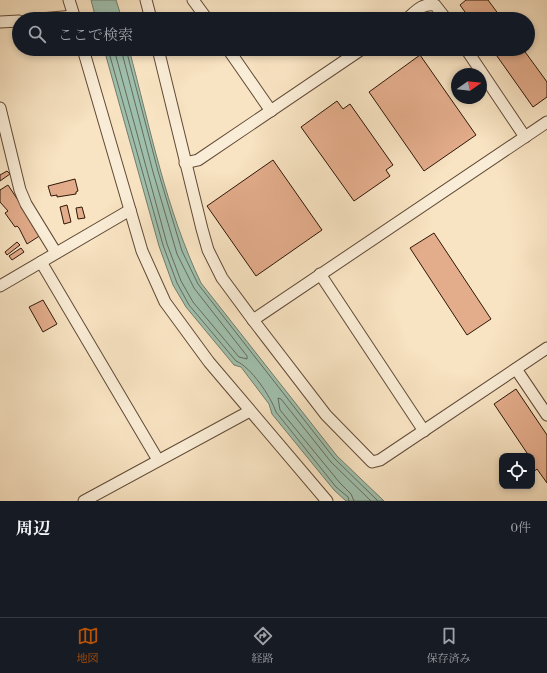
<!DOCTYPE html>
<html lang="ja">
<meta charset="utf-8">
<style>
:root{--surface:#171b24;--page:#20242c;--text:#f1f3f6;--muted:#9ea1a6;--line:#363941;--accent:#b45309}
body{margin:0;font-family:"Old Standard TT","Noto Serif JP",serif;background:var(--page);color:var(--text)}
.controls{position:absolute;right:12px;bottom:12px;display:grid;overflow:hidden;border-radius:8px;box-shadow:0 2px 6px #0003}
.controls button{width:36px;height:36px;display:grid;place-items:center;padding:0;border:0;border-bottom:1px solid var(--line);background:var(--surface);color:var(--text);font:20px sans-serif}
.compass{position:absolute;left:451px;top:68px;width:36px;height:36px;border-radius:50%;background:var(--surface);box-shadow:0 2px 6px #0003;rotate:76deg}
.list{margin:0;padding:0;list-style:none}
h2{display:flex;justify-content:space-between;align-items:center;height:52px;margin:0;padding:0 16px;font-size:17px}
h2 small{font-size:13px;font-weight:400;color:var(--muted)}
.icon{flex:none;width:22px;height:22px;fill:none;stroke:currentColor;stroke-width:2;stroke-linecap:round;stroke-linejoin:round}
.map{position:relative;flex:none;width:547px;height:501px;overflow:hidden}
.search{position:absolute;background:var(--surface);box-shadow:0 2px 6px #0003;left:12px;right:12px;top:12px;height:44px;display:flex;align-items:center;gap:10px;box-sizing:border-box;padding:0 14px;border-radius:22px;color:var(--muted);font-size:15px}
.sheet{height:116px;background:var(--surface)}
nav{display:flex;justify-content:space-around;align-items:center;box-sizing:border-box;height:56px;border-top:1px solid var(--line);background:var(--surface);font-size:11px;color:var(--muted)}
nav a{display:grid;justify-items:center;gap:2px}
nav .on{color:var(--accent)}
.map>svg:first-child{display:block}
.water{fill:#9fbfad;stroke:#727c6b}
.lines{fill:none;stroke-linecap:round;stroke-linejoin:round}
.shore{stroke:#676b5a;stroke-width:1}
.building{fill:#e3ac8b;stroke:#2f1708}
.minor-casing{stroke:#614a36;stroke-width:13}
.minor{stroke:#faedd7;stroke-width:11}
</style>
<div class="map">
<svg width="547" height="501" viewBox="0 0 547 501">
<rect width="100%" height="100%" fill="#f8e3c2"/>
<filter id="stains"><feTurbulence type="fractalNoise" baseFrequency=".005" numOctaves="4"/><feColorMatrix values="0 0 0 0 .2 0 0 0 0 .09 0 0 0 0 .02 0 0 0 .5 -.17"/></filter>
<radialGradient id="worn" r=".72"><stop offset=".6" stop-color="#630" stop-opacity="0"/><stop offset="1" stop-color="#630" stop-opacity=".3"/></radialGradient>
<g class="water">
<polygon points="91,0 116,0 122,19 96,19"/>
<path d="M 104,49 L 129,49 C 150,127 166,210 201,283 L 337,456 L 384,501 L 346,501 L 334,490 L 272,414 L 269,404 L 241,367 L 234,365 L 186,307 L 173,285 L 159,246 Z"/>
</g>
<g class="lines">
<g class="shore">
<path d="M 108,49 L 163,245 L 177,283 L 189,305 L 236,361 C 251,367 271,397 276,412 L 336,487 L 348,497 L 349,501"/>
<polyline points="114,49 167,244 181,281 193,302 239,357 247,359 247,356 194,288 177,254 153,172 121,49"/>
<polyline points="126,49 158,171 182,251 198,284 334,458 378,501"/>
<polyline points="354,501 351,494 340,483 280,410 278,398 281,399 331,462 371,501"/>
</g>
</g>
<g class="building">
<polygon points="466,0 488,0 502,19 470,19 460,5"/>
<polygon points="492,49 523,49 547,82 547,97 533,107"/>
<polygon points="420,55 476,135 424,171 369,92"/>
<polygon points="337,101 343,109 350,104 393,165 386,170 390,176 354,201 301,127"/>
<polygon points="273,160 322,230 256,276 207,206"/>
<polygon points="7,171 10,174 0,181 0,175"/>
<polygon points="75,179 78,191 76,192 76,194 57,197 57,195 51,196 48,186"/>
<polygon points="8,185 41,235 27,244 19,228 17,226 15,227 5,213 8,211 0,202 0,190"/>
<polygon points="67,205 71,222 64,224 60,207"/>
<polygon points="82,207 85,218 78,219 76,208"/>
<polygon points="434,233 491,319 467,335 410,248"/>
<polygon points="17,242 20,245 7,255 5,252"/>
<polygon points="21,248 24,252 12,260 9,256"/>
<polygon points="43,300 57,324 43,332 29,307"/>
<polygon points="516,389 547,435 547,483 537,469 532,473 532,456 529,456 494,404"/>
</g>
<g class="lines">
<g class="minor-casing">
<g id="minor">
<polyline points="69,0 75,19"/>
<polyline points="146,0 151,19"/>
<polyline points="193,0 207,19"/>
<polyline points="40,19 74,16"/>
<path d="M 407,19 C 416,11 422,3 435,5 L 446,19"/>
<polyline points="0,22 19,21"/>
<polyline points="83,49 142,251 165,302 209,362 327,501"/>
<polyline points="158,49 202,229 208,250 222,278 253,320 326,415 372,462 380,460 547,348"/>
<polyline points="228,49 271,111"/>
<polyline points="466,49 525,137"/>
<polyline points="0,108 20,190 26,204 56,253"/>
<polyline points="185,163 198,160 362,49"/>
<polyline points="41,262 158,460"/>
<polyline points="320,274 424,431"/>
<polyline points="0,286 130,210"/>
<polyline points="253,320 547,122"/>
<polyline points="516,369 547,415"/>
<polyline points="84,501 250,411"/>
</g>
</g>
<use href="#minor" class="minor"/>
</g>
<rect width="100%" height="100%" filter="url(#stains)"/>
<rect width="100%" height="100%" fill="url(#worn)"/>
</svg>
<div class="controls">
<button><svg class="icon" aria-label="locate" viewBox="0 0 24 24"><circle cx="12" cy="12" r="6"/><path d="M12 2v4M12 18v4M2 12h4M18 12h4"/></svg></button>
</div>
<svg class="compass" viewBox="-18 -18 36 36"><path d="M0-13l5 13h-10z" fill="#e53935"/><path d="M0 13l5-13h-10z" fill="#9ea1a6"/></svg>
<div class="search"><svg class="icon" aria-label="search" viewBox="0 0 24 24"><circle cx="10" cy="10" r="6"/><path d="M15 15l6 6"/></svg>ここで検索</div>
</div>
<section class="sheet">
<h2>周辺<small>0件</small></h2>
<ul class="list">
</ul>
</section>
<nav>
<a class="on"><svg class="icon" aria-label="map" viewBox="0 0 24 24"><path d="M3 6l6-2 6 2 6-2v14l-6 2-6-2-6 2zM9 4v14M15 6v14"/></svg>地図</a>
<a><svg class="icon" aria-label="directions" viewBox="0 0 24 24"><path d="M12 3l9 9-9 9-9-9zM9 14v-3h6M13 9l2 2-2 2"/></svg>経路</a>
<a><svg class="icon" aria-label="saved" viewBox="0 0 24 24"><path d="M7 4h10v16l-5-4-5 4z"/></svg>保存済み</a>
</nav>
